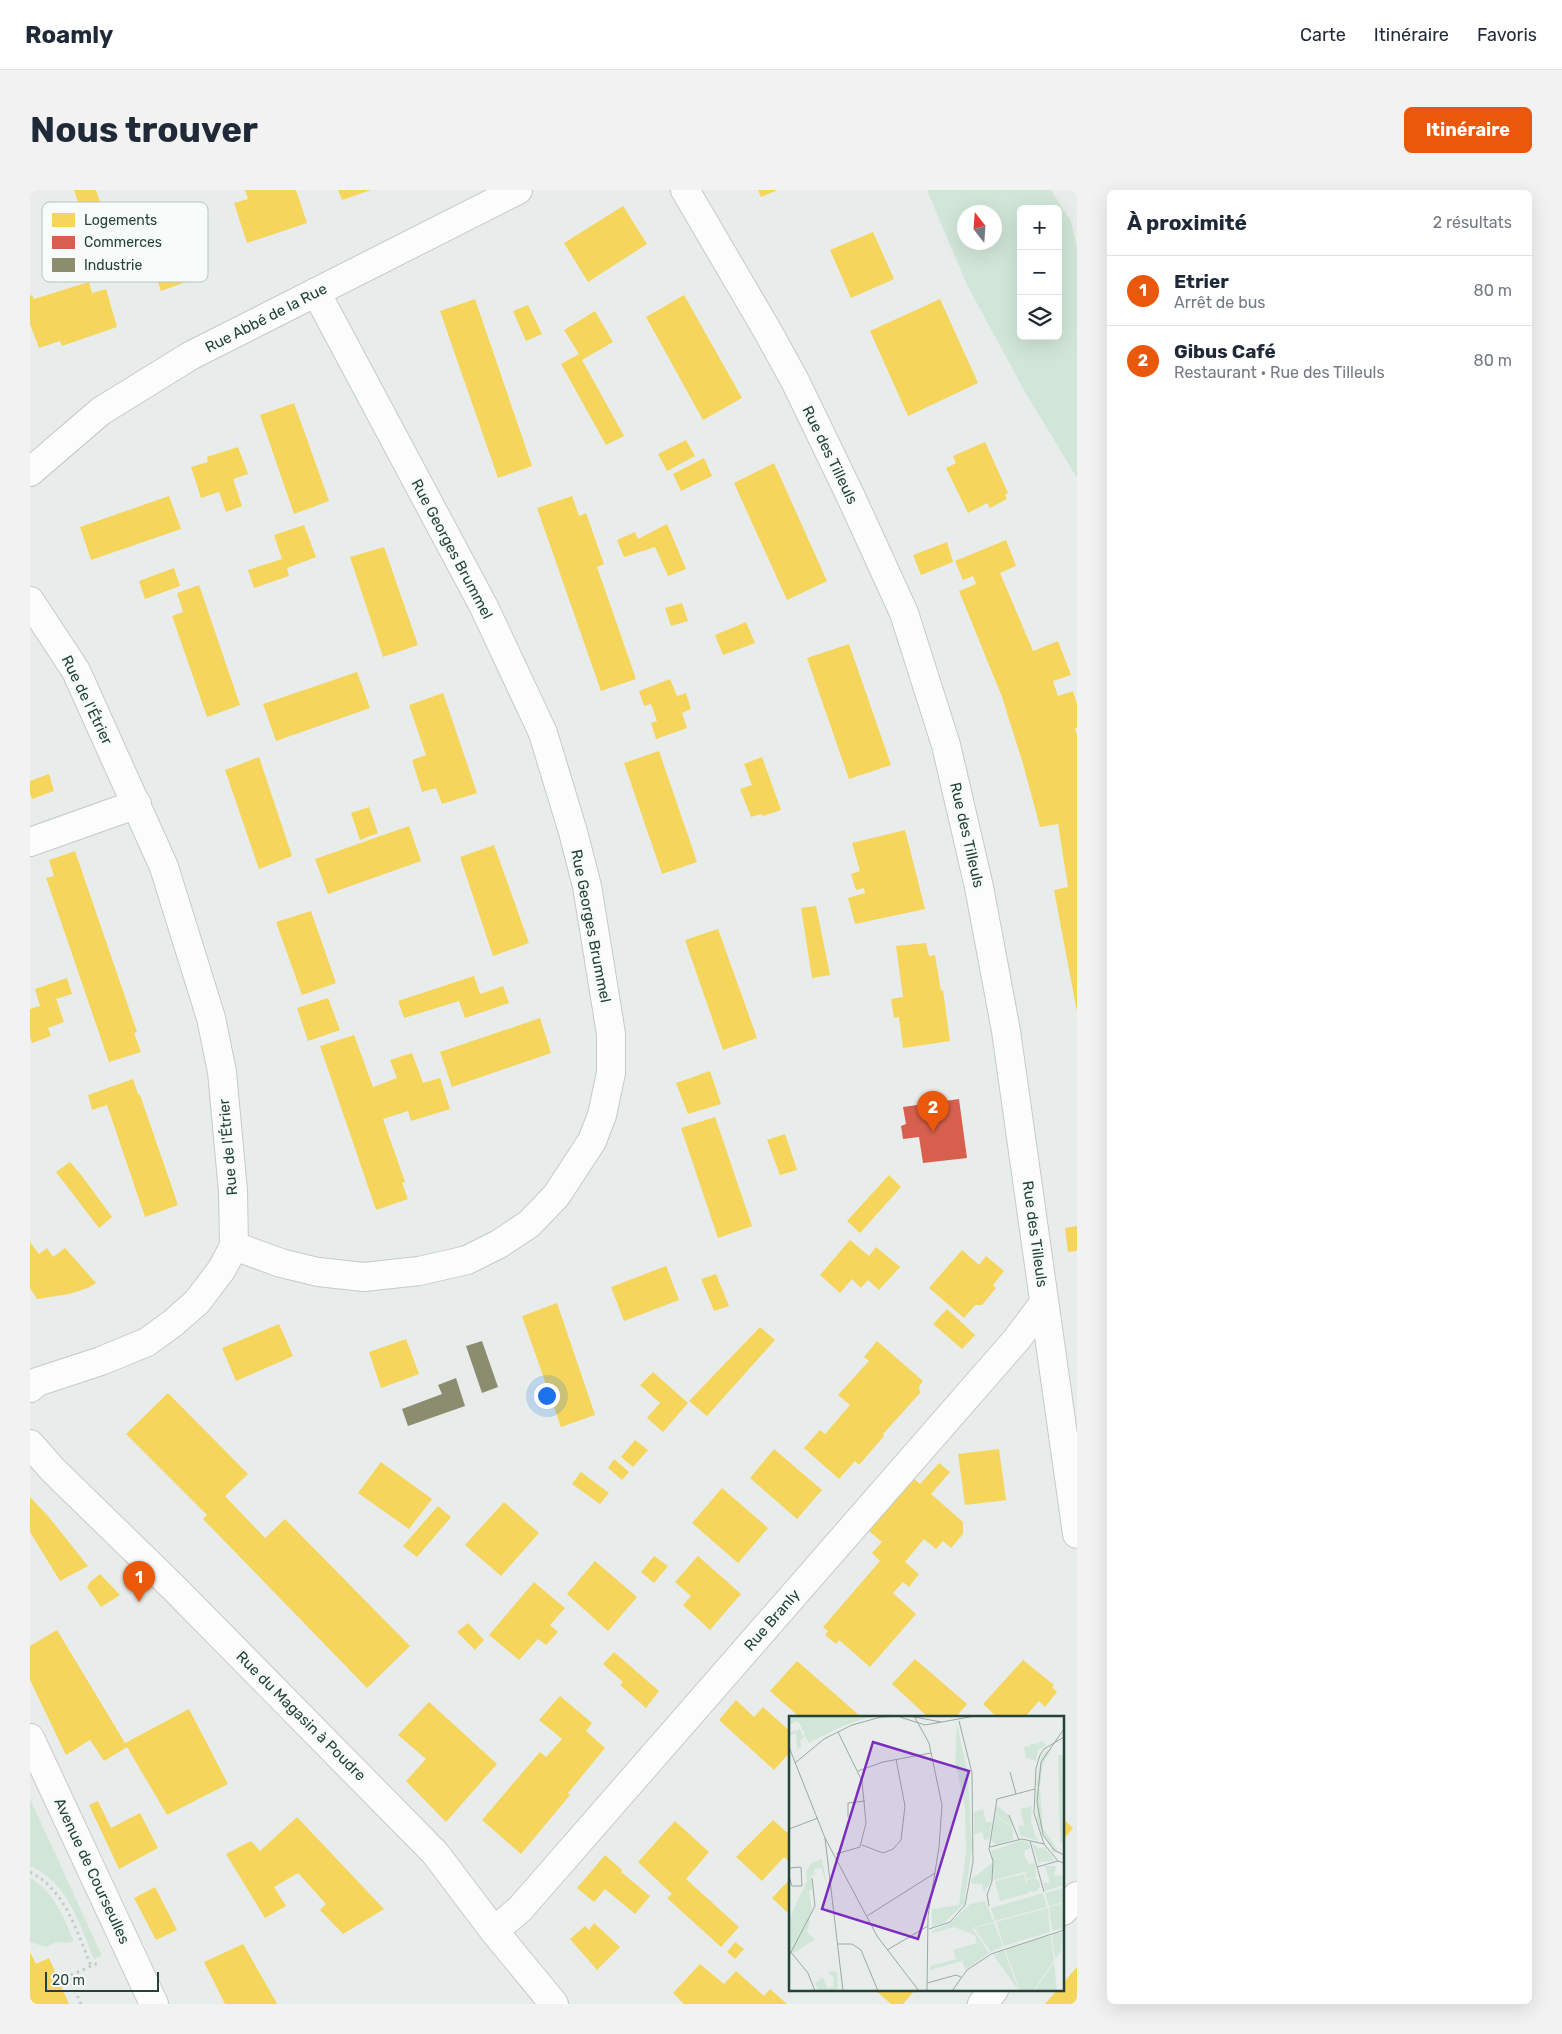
<!DOCTYPE html>
<html lang="fr">
<meta charset="utf-8">
<style>
:root{--surface:#fff;--page:#f2f2f3;--text:#1f2937;--muted:#747a83;--line:#e0e1e3;--accent:#ea580c}
body{margin:0;font-family:Rubik,sans-serif;background:var(--page);color:var(--text)}
.controls{position:absolute;right:15px;top:15px;display:grid;overflow:hidden;border-radius:8px;box-shadow:0 5px 20px #0002}
.controls button{width:45px;height:45px;display:grid;place-items:center;padding:0;border:0;border-bottom:1px solid var(--line);background:var(--surface);color:var(--text);font:25px sans-serif}
.compass{position:absolute;left:927px;top:15px;width:45px;height:45px;border-radius:50%;background:var(--surface);box-shadow:0 5px 20px #0002;rotate:343deg}
.scale{position:absolute;left:15px;bottom:12px;width:114px;box-sizing:border-box;padding-left:5px;border:2px solid #24423a;border-top:0;font-size:14px;line-height:18px;white-space:nowrap;color:#24423a;-webkit-text-stroke:4px #f7fbf9;paint-order:stroke}
.you{position:absolute;left:516px;top:1205px;width:18px;height:18px;margin:-12px;border:4px solid #fff;border-radius:50%;background:#1a73e8;box-shadow:0 0 0 8px #1a73e833}
.badge{display:grid;place-items:center;width:32px;height:32px;border-radius:50%;background:var(--accent);color:#fff;font-size:16px;font-weight:700}
.pin{position:absolute;translate:-50% -41px;filter:drop-shadow(0 1px 2px #0008)}
.pin::after{content:'';position:absolute;top:26px;width:18px;height:15px;background:inherit;clip-path:polygon(0 0,100% 0,50% 100%)}
.list{margin:0;padding:0;list-style:none}
h2{display:flex;justify-content:space-between;align-items:center;height:65px;margin:0;padding:0 20px;font-size:21px}
h2 small{font-size:16px;font-weight:400;color:var(--muted)}
.list li{display:grid;grid-template-columns:32px 1fr auto;gap:15px;align-items:center;box-sizing:border-box;height:70px;padding:0 20px;border-top:1px solid var(--line)}
.list b{display:block;font-size:19px;white-space:nowrap}
.list p{margin:0;font-size:16px;white-space:nowrap;color:var(--muted)}
.list em{font-size:16px;font-style:normal;color:var(--muted)}
.icon{flex:none;width:28px;height:28px;fill:none;stroke:currentColor;stroke-width:2;stroke-linecap:round;stroke-linejoin:round}
.map{position:relative;flex:none;width:1047px;height:1814px;overflow:hidden;border-radius:8px}
header{display:flex;align-items:center;gap:30px;box-sizing:border-box;height:70px;padding:0 25px;background:var(--surface);border-bottom:1px solid var(--line)}
header strong{font-size:24px}
nav{display:flex;gap:28px;margin-inline-start:auto;font-size:18px}
.intro{display:flex;align-items:center;justify-content:space-between;box-sizing:border-box;height:120px;padding:0 30px}
h1{margin:0;font-size:35px}
.button{padding:12px 22px;border-radius:8px;background:var(--accent);color:#fff;font-size:18px;font-weight:700}
main{display:flex;gap:30px;padding:0 30px}
aside{flex:1;background:var(--surface);border-radius:8px;box-shadow:0 5px 20px #0002}
.map>svg:first-child{display:block}
.green{fill:#d1e6d8;fill-rule:evenodd}
.homes{fill:#f6d55c}
.shops{fill:#d6604d}
.industry{fill:#8c8c6e}
.lines{fill:none;stroke-linecap:round;stroke-linejoin:round}
.minor-casing{stroke:#c5cac8;stroke-width:30}
.tertiary-casing{stroke:#c5cac8;stroke-width:30}
.path{stroke:#c3ccca;stroke-width:3;stroke-dasharray:2.5 4;stroke-linecap:butt}
.minor{stroke:#fcfcfc;stroke-width:28}
.tertiary{stroke:#fcfcfc;stroke-width:28}
.labels{text-anchor:middle;stroke-width:5;stroke-linejoin:round;paint-order:stroke}
.street-label{font-size:15px;fill:#24423a;stroke:#f7fbf9}
.inset-road{fill:none;stroke:#9aa9a4;stroke-width:1}
.view{fill:#7b2cbf;fill-opacity:0.15;stroke:#7b2cbf;stroke-width:2.5}
.inset-edge{fill:none;stroke:#24423a;stroke-width:2.5}
.key{fill:#f7fbf9;stroke:#b8c4c0;stroke-width:1}
.key-label{font-size:14px;fill:#24423a}
</style>
<header>
<strong>Roamly</strong>
<nav><a>Carte</a><a>Itinéraire</a><a>Favoris</a></nav>
</header>
<div class="intro"><h1>Nous trouver</h1><a class="button">Itinéraire</a></div>
<main>
<div class="map">
<svg width="1047" height="1814" viewBox="0 0 1047 1814">
<rect width="100%" height="100%" fill="#e8edeb"/>
<g class="green">
<path d="M 897,0 L 1021,0 L 1041,31 L 1047,58 L 1047,288 L 995,202 L 937,95 ZM 991,19 L 1028,19 L 1028,146 L 991,146 ZM 964,22 L 964,52 L 934,52 L 934,22 Z"/>
<path d="M 0,1609 L 72,1766 L 64,1769 C 50,1736 37,1691 0,1676 Z"/>
<path d="M 0,1688 C 24,1701 33,1727 44,1751 L 38,1753 L 26,1752 L 16,1757 L 0,1752 Z"/>
</g>
<g class="homes">
<polygon points="44,0 66,0 70,12 50,18"/>
<polygon points="215,0 266,0 277,33 217,53 204,13 218,9"/>
<polygon points="308,0 341,0 312,10"/>
<polygon points="728,0 748,0 731,7"/>
<polygon points="593,16 617,54 558,92 534,53"/>
<polygon points="843,42 864,89 821,108 800,60"/>
<polygon points="162,50 175,85 131,101 119,64"/>
<polygon points="59,92 62,103 76,99 87,137 32,156 30,151 9,158 0,134 0,106 2,105 4,109"/>
<polygon points="654,105 712,208 673,230 616,127"/>
<polygon points="445,109 502,276 468,288 410,121"/>
<polygon points="910,109 948,193 878,226 840,141"/>
<polygon points="498,115 512,144 496,151 483,121"/>
<polygon points="565,121 583,152 552,170 594,246 576,255 531,174 549,164 534,140"/>
<polygon points="264,213 299,311 264,324 230,225"/>
<polygon points="656,250 665,266 637,281 628,264"/>
<polygon points="955,252 978,303 975,305 977,309 960,318 957,313 938,323 916,278 926,273 923,266"/>
<polygon points="208,257 218,284 203,289 212,316 196,322 189,302 171,308 161,277 178,272 177,267"/>
<polygon points="674,268 682,286 651,301 643,284"/>
<polygon points="744,273 797,391 757,410 704,293"/>
<polygon points="139,306 151,339 61,370 50,337"/>
<polygon points="542,306 549,326 556,323 574,374 567,377 606,489 571,501 507,318"/>
<polygon points="637,334 656,379 638,386 625,357 594,367 587,350 605,342 608,349"/>
<polygon points="274,335 286,367 257,378 259,386 224,398 218,380 252,369 244,345"/>
<polygon points="976,350 986,376 970,383 1003,461 1028,451 1041,485 1023,491 1028,506 1043,501 1047,514 1047,538 1045,538 1047,545 1047,822 1024,700 1038,697 1028,634 1010,637 993,574 972,507 929,401 946,394 943,386 933,390 925,371"/>
<polygon points="917,352 923,372 891,385 883,365"/>
<polygon points="354,357 388,455 353,467 320,367"/>
<polygon points="144,378 150,396 115,409 109,391"/>
<polygon points="169,395 210,515 177,527 142,426 153,422 147,403"/>
<polygon points="652,413 658,431 641,436 635,418"/>
<polygon points="716,432 725,453 693,465 685,445"/>
<polygon points="819,454 861,575 819,589 777,468"/>
<polygon points="327,482 340,518 246,551 233,514"/>
<polygon points="640,489 647,506 656,503 661,519 652,523 657,538 626,549 621,533 627,531 621,514 614,516 609,501"/>
<polygon points="413,503 447,603 412,614 406,598 392,602 382,570 396,565 379,515"/>
<polygon points="629,561 667,672 632,684 594,573"/>
<polygon points="229,567 262,666 229,679 195,580"/>
<polygon points="732,567 751,620 733,626 732,624 721,627 710,599 722,595 714,574"/>
<polygon points="19,584 24,601 2,609 0,603 0,591"/>
<polygon points="339,617 348,643 330,650 321,623"/>
<polygon points="379,636 391,671 298,704 285,669"/>
<polygon points="875,640 895,719 825,734 818,708 835,703 834,698 826,700 821,684 830,681 822,653"/>
<polygon points="464,655 499,753 463,766 430,667"/>
<polygon points="45,661 107,842 104,843 111,862 79,872 16,688 24,686 19,670"/>
<polygon points="786,716 800,785 782,788 771,718"/>
<polygon points="281,721 306,793 272,805 246,732"/>
<polygon points="688,739 727,848 693,860 655,750"/>
<polygon points="896,753 899,766 905,765 911,801 913,800 920,851 873,858 869,827 864,828 861,809 873,807 866,756"/>
<polygon points="444,786 450,804 473,796 479,813 435,828 429,811 374,828 368,811"/>
<polygon points="37,788 42,804 26,809 34,832 18,838 21,846 2,853 0,847 0,819 10,816 5,799"/>
<polygon points="298,808 310,840 278,851 267,818"/>
<polygon points="510,828 521,863 422,897 410,862"/>
<polygon points="324,845 343,897 367,888 360,870 382,863 393,893 410,888 420,919 381,931 378,921 353,929 375,992 372,993 378,1009 346,1020 290,856"/>
<polygon points="680,881 691,914 658,924 646,893"/>
<polygon points="103,889 108,904 110,905 148,1015 115,1027 77,915 62,920 58,905"/>
<polygon points="685,927 722,1036 688,1048 651,938"/>
<polygon points="755,944 767,980 750,985 737,950"/>
<polygon points="40,972 52,986 82,1027 69,1038 26,982"/>
<polygon points="859,985 871,997 830,1043 817,1031"/>
<polygon points="1047,1036 1047,1061 1038,1062 1035,1038"/>
<polygon points="820,1050 839,1066 846,1057 870,1077 849,1100 838,1090 831,1098 822,1089 810,1103 790,1085"/>
<polygon points="0,1052 9,1064 17,1058 23,1067 35,1058 66,1093 58,1098 39,1104 7,1109 0,1098"/>
<polygon points="932,1060 949,1075 956,1066 974,1081 963,1095 966,1098 952,1115 945,1115 934,1128 899,1098"/>
<polygon points="636,1076 649,1110 594,1131 581,1097"/>
<polygon points="686,1084 699,1116 684,1121 671,1089"/>
<polygon points="527,1113 565,1225 531,1237 492,1126"/>
<polygon points="917,1119 945,1145 932,1159 903,1134"/>
<polygon points="249,1134 263,1166 206,1191 192,1158"/>
<polygon points="730,1137 745,1150 677,1226 659,1211"/>
<polygon points="376,1149 389,1184 351,1198 339,1162"/>
<polygon points="847,1151 893,1191 889,1196 890,1203 853,1244 854,1246 829,1275 825,1271 809,1289 774,1258 790,1240 795,1244 820,1215 808,1205 839,1171 834,1167"/>
<polygon points="623,1182 658,1213 633,1242 617,1228 630,1213 610,1195"/>
<polygon points="138,1203 218,1284 195,1306 235,1348 255,1329 380,1456 337,1498 173,1329 177,1325 96,1244"/>
<polygon points="605,1250 618,1260 603,1277 591,1267"/>
<polygon points="744,1259 792,1300 767,1329 720,1288"/>
<polygon points="969,1259 976,1310 935,1315 928,1264"/>
<polygon points="584,1269 599,1282 592,1290 578,1278"/>
<polygon points="351,1272 402,1309 379,1339 328,1303"/>
<polygon points="909,1273 920,1282 901,1304 933,1332 933,1344 921,1358 913,1351 906,1359 894,1349 875,1372 889,1384 879,1397 873,1392 863,1403 886,1424 840,1477 809,1450 806,1454 795,1445 798,1441 793,1437 850,1371 842,1363 852,1352 839,1341 884,1289 890,1294"/>
<polygon points="551,1282 579,1303 570,1314 542,1294"/>
<polygon points="692,1298 738,1338 708,1373 662,1333"/>
<polygon points="0,1307 18,1326 58,1376 30,1391 0,1342"/>
<polygon points="474,1312 509,1343 471,1386 435,1355"/>
<polygon points="408,1316 421,1327 387,1367 373,1356"/>
<polygon points="624,1366 638,1376 624,1393 611,1382"/>
<polygon points="668,1366 711,1404 680,1440 653,1415 661,1406 645,1392"/>
<polygon points="565,1371 607,1407 578,1441 537,1404"/>
<polygon points="70,1384 90,1405 71,1417 57,1397 60,1392"/>
<polygon points="504,1392 535,1418 520,1435 528,1442 516,1455 508,1449 489,1470 459,1445"/>
<polygon points="438,1433 454,1450 445,1460 427,1442"/>
<polygon points="27,1440 95,1553 159,1519 198,1594 137,1625 97,1557 74,1571 60,1550 36,1565 0,1490 0,1456"/>
<polygon points="584,1462 629,1501 616,1518 590,1495 593,1492 573,1474"/>
<polygon points="885,1469 937,1514 925,1528 899,1528 862,1494"/>
<polygon points="993,1470 1024,1495 1022,1497 1027,1502 1015,1517 1009,1511 994,1528 968,1528 953,1514"/>
<polygon points="767,1471 829,1525 827,1528 764,1528 766,1524 740,1501"/>
<polygon points="530,1506 562,1533 556,1541 575,1558 538,1603 540,1605 491,1664 452,1630 510,1562 516,1567 532,1549 509,1530"/>
<polygon points="706,1510 724,1527 733,1517 761,1542 761,1561 744,1580 689,1530"/>
<polygon points="399,1512 467,1574 416,1632 376,1591 396,1569 368,1545"/>
<polygon points="68,1611 81,1638 110,1623 128,1658 89,1679 59,1615"/>
<polygon points="267,1627 354,1719 313,1744 290,1720 296,1714 268,1683 244,1697 256,1716 235,1728 196,1664 221,1651 230,1661"/>
<polygon points="1033,1629 1043,1638 1033,1650"/>
<polygon points="743,1630 761,1646 761,1673 754,1667 732,1691 706,1667"/>
<polygon points="645,1631 679,1662 656,1689 709,1737 691,1757 637,1708 642,1704 608,1672"/>
<polygon points="575,1665 592,1680 591,1682 620,1706 605,1724 575,1699 564,1712 547,1698"/>
<polygon points="761,1688 761,1717 757,1722 742,1708"/>
<polygon points="125,1697 147,1740 126,1750 104,1708"/>
<polygon points="564,1733 590,1757 567,1780 540,1749 555,1736 559,1740"/>
<polygon points="705,1752 714,1759 705,1769 697,1762"/>
<polygon points="213,1754 245,1810 247,1814 195,1814 174,1772"/>
<polygon points="0,1762 6,1774 19,1768 39,1814 0,1814"/>
<polygon points="670,1774 694,1794 706,1781 734,1806 740,1799 757,1814 654,1814 643,1803"/>
<polygon points="1047,1777 1047,1814 1015,1814 1027,1800 1033,1800 1033,1793"/>
<polygon points="845,1800 885,1800 873,1814 861,1814"/>
</g>
<polygon class="shops" points="929,909 937,968 893,973 889,947 873,949 871,936 876,934 873,917"/>
<g class="industry">
<polygon points="452,1151 468,1197 452,1203 436,1156"/>
<polygon points="426,1188 435,1216 378,1236 372,1219 412,1204 408,1195"/>
</g>
<g class="lines">
<g class="minor-casing">
<g id="minor">
<polyline points="0,282 71,221 160,166 488,0"/>
<polyline points="0,411 46,481 134,677 181,828 192,882 203,1001 204,1056 192,1079 167,1112 143,1133 117,1152 71,1171 7,1192 0,1198"/>
<polyline points="0,652 107,614"/>
<polyline points="204,1056 251,1073 288,1082 334,1087 389,1081 437,1070 469,1054 499,1034 526,1006 562,951 572,925 581,883 581,844 557,696 543,642 513,543 454,417 286,102"/>
<polyline points="1033,1721 1047,1706"/>
<polyline points="464,1741 490,1719 987,1149 1014,1113"/>
<polyline points="952,1814 964,1800"/>
</g>
</g>
<g class="tertiary-casing">
<g id="tertiary">
<polyline points="655,0 737,140 765,191 821,307 874,423 916,555 949,697 976,841 1047,1344"/>
<polyline points="0,1254 23,1280 145,1399 405,1663 464,1741 524,1814"/>
<polyline points="0,1548 124,1814"/>
</g>
</g>
<g class="path">
<path d="M 0,1682 C 35,1699 47,1742 61,1776"/>
<polyline points="51,1814 39,1786 68,1773"/>
</g>
<use href="#minor" class="minor"/>
<use href="#tertiary" class="tertiary"/>
</g>
<g class="labels">
<g class="street-label">
<text transform="translate(236 128) rotate(-27)" y="5">Rue Abbé de la Rue</text>
<text transform="translate(800 265) rotate(64)" y="5">Rue des Tilleuls</text>
<text transform="translate(422 359) rotate(62)" y="5">Rue Georges Brummel</text>
<text transform="translate(57 510) rotate(64)" y="5">Rue de l'Étrier</text>
<text transform="translate(937 645) rotate(77)" y="5">Rue des Tilleuls</text>
<text transform="translate(561 736) rotate(79)" y="5">Rue Georges Brummel</text>
<text transform="translate(198 957) rotate(-95)" y="5">Rue de l'Étrier</text>
<text transform="translate(1005 1044) rotate(82)" y="5">Rue des Tilleuls</text>
<text transform="translate(742 1430) rotate(-49)" y="5">Rue Branly</text>
<text transform="translate(271 1526) rotate(45)" y="5">Rue du Magasin à Poudre</text>
<text transform="translate(62 1681) rotate(65)" y="5">Avenue de Courseulles</text>
</g>
</g>
<g transform="translate(759 1526)">
<rect width="275" height="275" fill="#e8edeb"/>
<path d="M 0,0 L 82,0 L 51,11 L 20,27 L 16,20 L 11,25 L 13,31 L 8,33 L 7,17 L 0,20 L 0,17 L 11,13 L 13,20 L 16,18 L 9,5 L 0,9 ZM 168,9 L 179,58 L 183,132 L 175,188 L 156,206 L 143,211 L 143,193 L 170,189 L 177,135 L 176,91 L 166,48 ZM 253,25 L 257,29 L 249,34 L 247,45 L 237,42 L 235,31 L 239,30 L 240,33 L 240,29 L 248,27 L 250,30 L 249,27 ZM 264,30 L 254,48 L 251,70 L 247,70 L 253,39 ZM 269,39 L 275,39 L 275,127 L 271,127 ZM 247,73 L 251,73 L 254,112 L 268,133 L 265,137 L 248,106 ZM 208,90 L 220,99 L 224,112 L 206,98 ZM 243,90 L 242,104 L 247,122 L 250,121 L 248,125 L 234,120 L 232,122 L 229,110 L 235,109 L 231,93 ZM 194,93 L 197,106 L 203,106 L 200,123 L 195,124 L 193,116 L 185,118 L 185,96 ZM 206,99 L 224,113 L 224,124 L 207,129 L 202,124 ZM 233,124 L 239,126 L 242,132 L 236,134 L 235,139 L 240,148 L 246,147 L 247,161 L 237,163 L 236,158 L 239,155 L 205,164 L 202,135 ZM 243,127 L 249,132 L 256,131 L 266,145 L 251,146 L 250,149 ZM 33,143 L 38,169 L 32,152 L 25,153 L 26,159 L 22,160 L 23,174 L 20,175 L 23,194 L 18,216 L 26,223 L 5,237 L 0,232 L 0,203 L 18,165 L 17,156 L 22,147 ZM 203,147 L 203,164 L 195,177 L 193,168 L 183,168 L 182,163 ZM 268,147 L 265,159 L 275,160 L 275,169 L 256,175 L 254,167 L 261,167 L 256,150 L 267,150 ZM 235,158 L 240,177 L 211,185 L 206,165 ZM237 169a7 7 0 1 1 14 0a7 7 0 1 1-14 0ZM 275,172 L 275,186 L 260,190 L 256,177 ZM 254,177 L 258,191 L 206,205 L 202,192 ZM 196,185 L 205,206 L 183,212 L 200,237 L 176,254 L 173,245 L 141,254 L 141,250 L 167,243 L 164,234 L 188,227 L 186,219 L 165,211 L 144,217 L 142,215 L 161,207 L 181,188 ZM 275,187 L 275,212 L 263,215 L 260,191 ZM 259,192 L 261,216 L 215,230 L 207,206 ZM 205,207 L 214,230 L 202,236 L 185,212 ZM 274,216 L 272,235 L 266,243 L 263,218 ZM 262,219 L 265,245 L 244,275 L 231,275 L 216,233 ZM 215,234 L 230,275 L 204,239 ZM 265,247 L 268,275 L 245,275 ZM 41,255 L 48,256 L 49,275 L 29,275 L 26,267 L 34,261 L 38,272 L 44,271 L 45,262 L 39,257 Z" fill="#d1e6d8"/>
<path class="inset-road" d="M 120,0 L 152,6M 125,0 L 140,27 L 153,89 L 150,131 L 139,200 L 138,275M 111,1 L 136,9 L 186,0M 275,13 L 252,46 L 248,86 L 254,119 L 265,134 L 275,139M 275,21 L 255,33 L 251,39 L 247,52 L 245,97 L 255,128 L 269,145 L 275,147M 0,31 L 36,122 L 54,275M 6,47 L 35,23 L 63,9 L 92,1 L 117,0M 69,55 L 94,46 L 142,37M 221,56 L 227,78M 220,99 L 230,124M 59,101 L 59,87 L 76,85M 0,113 L 29,102M 36,122 L 88,220 L 130,275M 241,125 L 255,176M 73,129 L 94,137 L 104,133 L 112,124 L 116,90 L 107,43M 201,131 L 233,123 L 255,128M 47,138 L 71,131 L 77,107 L 73,65 L 49,16M 248,151 L 269,145M 0,152 L 12,151 L 13,170 L 3,170 L 0,160M 200,190 L 198,179 L 203,165 L 204,145 L 200,133 L 208,83 L 246,73M 78,200 L 146,157M 140,213 L 161,206 L 176,189 L 184,146 L 183,57 L 170,5M 48,228 L 63,228 L 72,234 L 89,275M 0,234 L 19,257 L 26,275M 98,234 L 139,210M 0,240 L 26,190 L 23,162M 138,267 L 167,259 L 172,261M 163,275 L 178,254 L 202,238 L 275,214"/>
<path class="view" d="M 84,26 L 180,55 L 129,223 L 33,193 Z"/>
<rect width="275" height="275" class="inset-edge"/>
</g>
<rect x="12" y="12" width="166" height="80" rx="8" class="key"/>
<rect x="22" y="23" width="23" height="14" fill="#f6d55c"/>
<rect x="22" y="46" width="23" height="13" fill="#d6604d"/>
<rect x="22" y="68" width="23" height="14" fill="#8c8c6e"/>
<g class="key-label">
<text x="54" y="35">Logements</text>
<text x="54" y="57">Commerces</text>
<text x="54" y="80">Industrie</text>
</g>
</svg>
<div class="controls">
<button>+</button>
<button>−</button>
<button><svg class="icon" aria-label="layers" viewBox="0 0 24 24"><path d="M12 4l9 5-9 5-9-5zM3 14l9 5 9-5"/></svg></button>
</div>
<svg class="compass" viewBox="-18 -18 36 36"><path d="M0-13l5 13h-10z" fill="#e53935"/><path d="M0 13l5-13h-10z" fill="#747a83"/></svg>
<div class="scale">20 m</div>
<div class="you"></div>
<div class="pin badge" style="left:109px;top:1412px">1</div>
<div class="pin badge" style="left:903px;top:942px">2</div>
</div>
<aside>
<h2>À proximité<small>2 résultats</small></h2>
<ul class="list">
<li><span class="badge">1</span><div><b>Etrier</b><p>Arrêt de bus</p></div><em>80 m</em></li>
<li><span class="badge">2</span><div><b>Gibus Café</b><p>Restaurant · Rue des Tilleuls</p></div><em>80 m</em></li>
</ul>
</aside>
</main>
